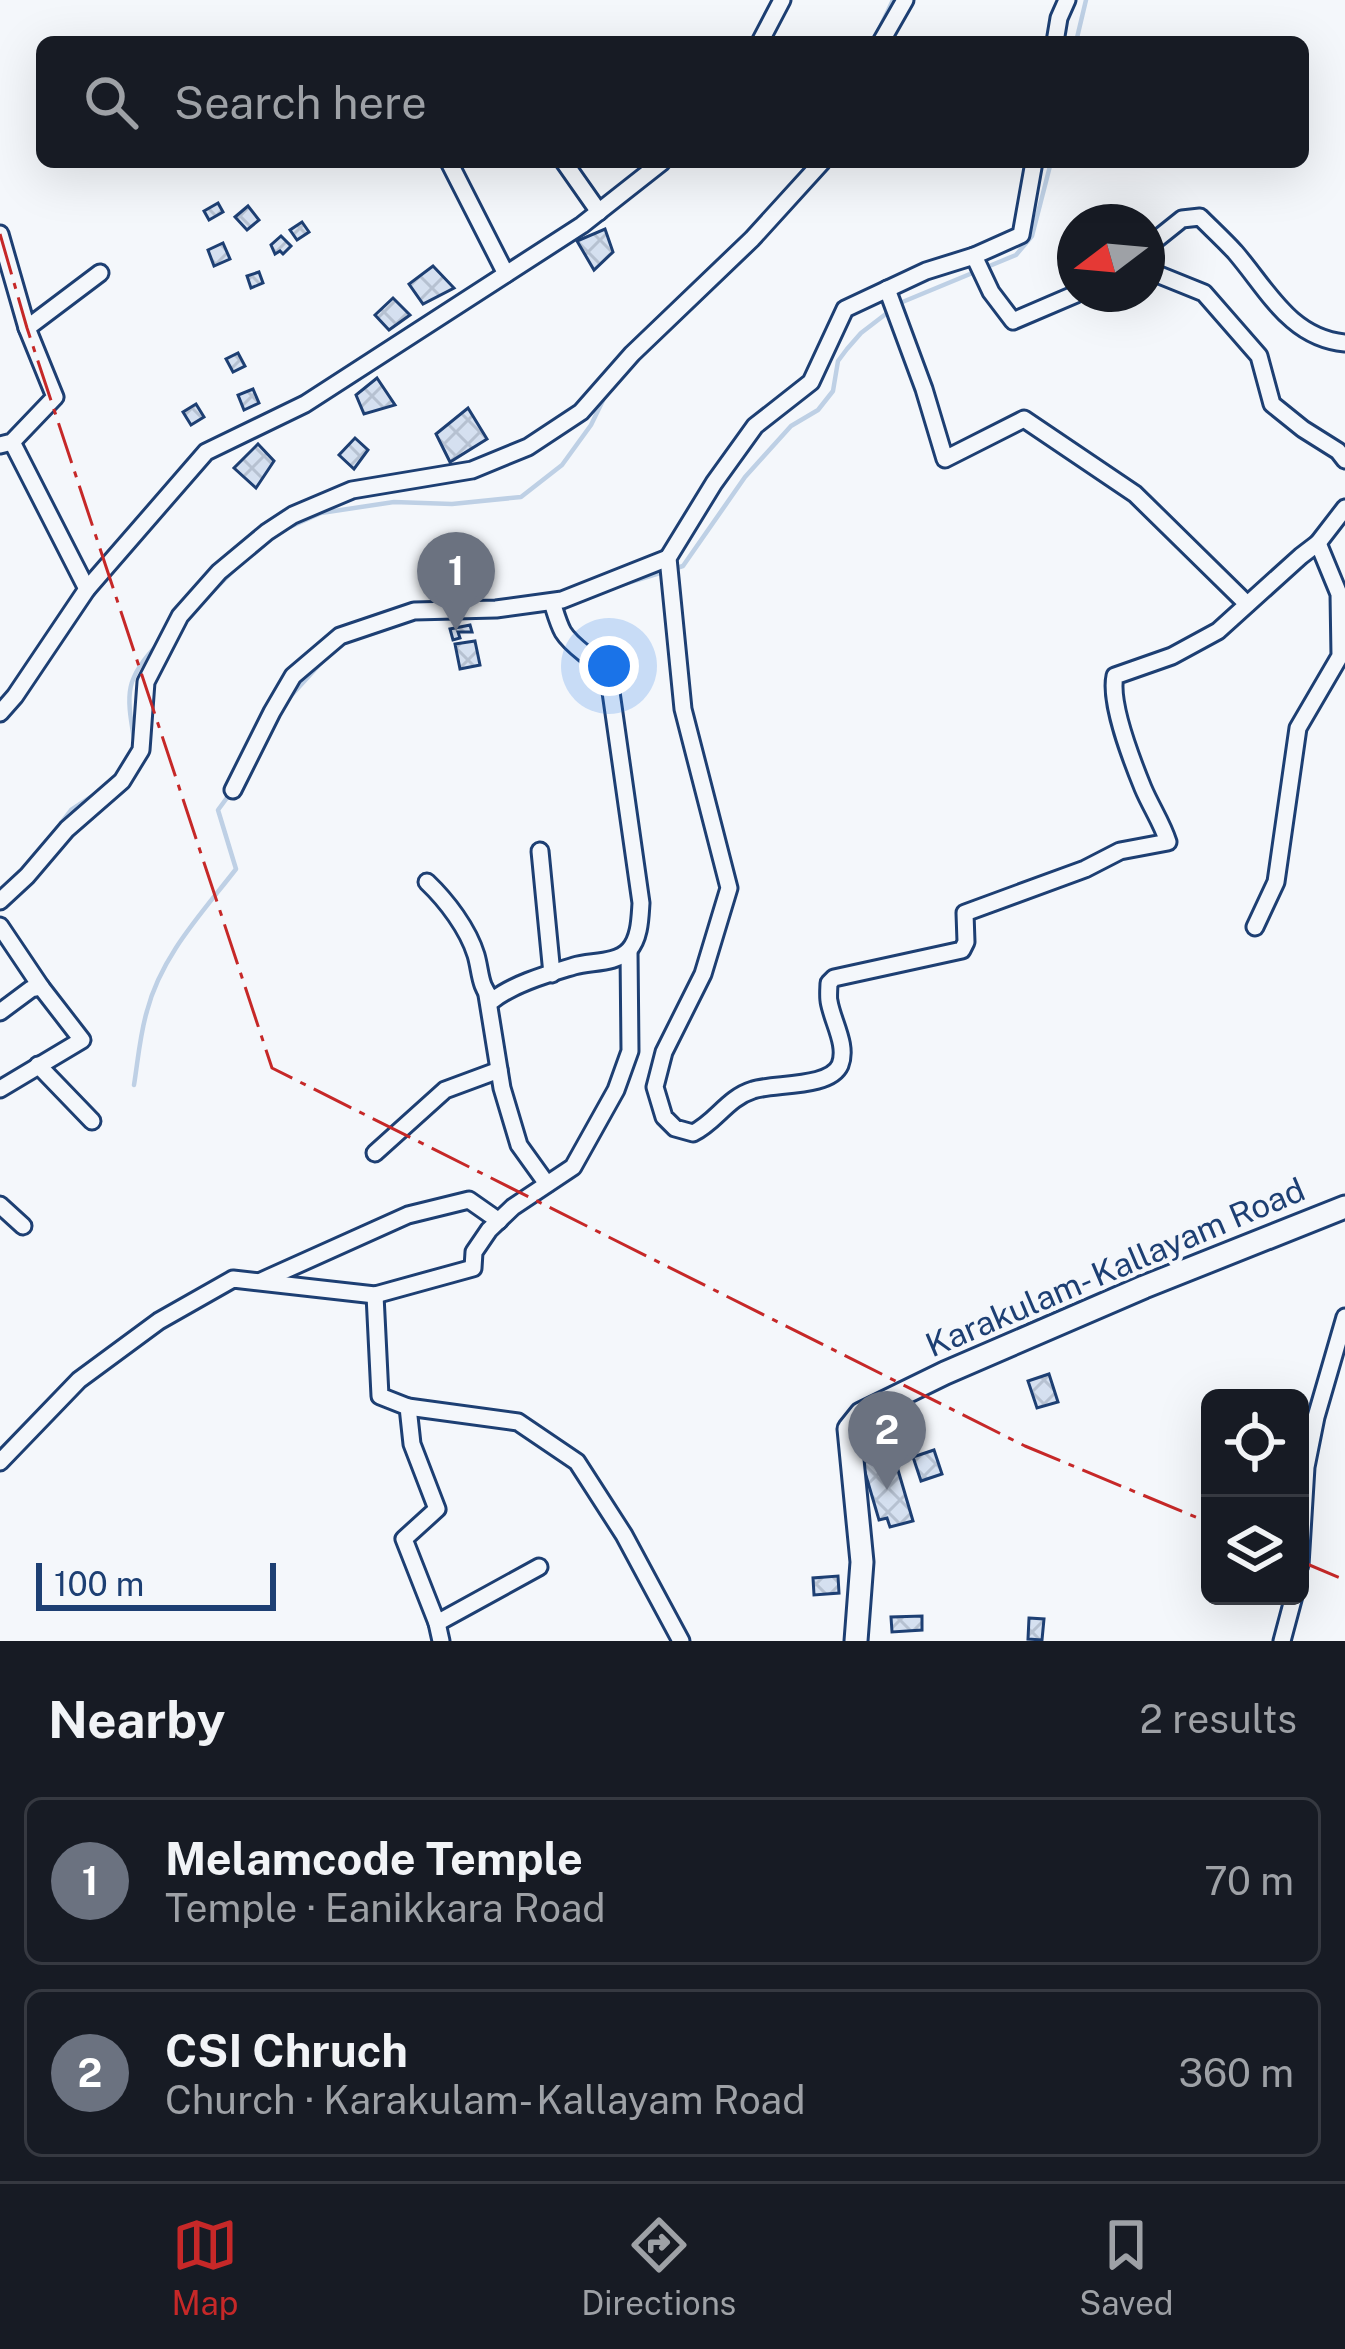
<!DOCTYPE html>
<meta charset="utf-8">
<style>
:root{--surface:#171b24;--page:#20242c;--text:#f1f3f6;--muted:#9ea1a6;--line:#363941;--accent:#c62828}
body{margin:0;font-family:"Public Sans",sans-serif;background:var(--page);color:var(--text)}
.controls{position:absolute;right:36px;bottom:36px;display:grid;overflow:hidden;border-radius:18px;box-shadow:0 12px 48px #0002}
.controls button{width:108px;height:108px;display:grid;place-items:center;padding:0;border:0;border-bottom:3px solid var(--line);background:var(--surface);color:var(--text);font:60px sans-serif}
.compass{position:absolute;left:1057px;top:204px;width:108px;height:108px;border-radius:50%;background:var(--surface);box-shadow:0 12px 48px #0002;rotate:254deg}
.scale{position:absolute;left:36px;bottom:30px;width:240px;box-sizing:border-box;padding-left:12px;border:6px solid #1d3f73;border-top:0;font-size:33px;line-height:42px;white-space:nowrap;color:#1d3f73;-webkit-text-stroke:9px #f4f7fb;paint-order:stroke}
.you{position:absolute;left:609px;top:666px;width:42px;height:42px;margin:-30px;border:9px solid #fff;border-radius:50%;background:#1a73e8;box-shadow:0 0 0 18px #1a73e833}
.badge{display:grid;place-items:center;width:78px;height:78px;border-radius:50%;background:var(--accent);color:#fff;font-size:39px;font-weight:700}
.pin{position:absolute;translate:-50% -99px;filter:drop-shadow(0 3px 6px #0008)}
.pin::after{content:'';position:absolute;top:63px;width:42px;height:36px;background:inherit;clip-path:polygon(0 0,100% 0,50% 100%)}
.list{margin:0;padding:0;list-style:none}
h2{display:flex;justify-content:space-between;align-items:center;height:156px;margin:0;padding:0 48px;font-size:51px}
h2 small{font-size:39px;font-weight:400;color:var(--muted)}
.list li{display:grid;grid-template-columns:78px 1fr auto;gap:36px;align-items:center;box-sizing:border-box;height:168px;margin:0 24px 24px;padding:0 24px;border:3px solid var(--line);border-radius:18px}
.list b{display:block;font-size:45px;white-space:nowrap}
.list p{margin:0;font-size:39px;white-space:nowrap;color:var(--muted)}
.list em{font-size:39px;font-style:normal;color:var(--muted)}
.icon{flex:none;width:66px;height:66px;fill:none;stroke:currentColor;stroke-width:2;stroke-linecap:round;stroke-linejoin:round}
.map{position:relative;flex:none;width:1345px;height:1641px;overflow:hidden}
.search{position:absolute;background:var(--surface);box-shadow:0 12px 48px #0002;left:36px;right:36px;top:36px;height:132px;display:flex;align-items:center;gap:30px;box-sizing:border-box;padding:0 42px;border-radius:18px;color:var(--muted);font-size:45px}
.sheet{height:540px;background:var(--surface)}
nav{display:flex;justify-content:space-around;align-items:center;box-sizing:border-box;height:168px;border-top:3px solid var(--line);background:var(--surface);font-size:33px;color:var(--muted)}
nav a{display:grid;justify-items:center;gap:6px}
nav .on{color:var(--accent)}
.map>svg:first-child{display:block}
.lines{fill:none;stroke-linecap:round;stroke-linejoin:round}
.stream{stroke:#bed0e5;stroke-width:4.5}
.building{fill:url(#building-cross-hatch);stroke:#1d3f73;stroke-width:3}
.street-casing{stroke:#1d3f73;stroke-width:21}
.secondary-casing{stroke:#1d3f73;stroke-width:27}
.street{stroke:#f4f7fb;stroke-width:15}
.secondary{stroke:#f4f7fb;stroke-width:21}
.power{stroke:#c62828;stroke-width:3;stroke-dasharray:42 9 6 9;stroke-linecap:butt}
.labels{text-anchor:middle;stroke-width:9;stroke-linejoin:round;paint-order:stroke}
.street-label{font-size:33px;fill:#1d3f73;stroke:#f4f7fb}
</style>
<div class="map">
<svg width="1345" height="1641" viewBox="0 0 1345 1641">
<defs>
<pattern id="building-cross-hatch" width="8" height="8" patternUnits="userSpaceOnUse" patternTransform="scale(3)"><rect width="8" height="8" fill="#d5e0f0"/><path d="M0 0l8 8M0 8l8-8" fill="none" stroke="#b6c1d1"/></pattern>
</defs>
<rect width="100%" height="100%" fill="#f4f7fb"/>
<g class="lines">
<g class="stream">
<polyline points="873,42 893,0"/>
<polyline points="1076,42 1086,0"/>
<polyline points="698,301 742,259"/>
<polyline points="900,303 1016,255 1032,236 1051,162"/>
<polyline points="283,530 321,513 394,502 452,504 521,497 562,465 591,425 606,394"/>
<polyline points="614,587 683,566 745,477 791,426 818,410 833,391 838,361 847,349 861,333 891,310"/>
<polyline points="207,597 242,562"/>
<polyline points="288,699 329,654"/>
<path d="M 135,745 C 127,696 122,680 160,642"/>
<polyline points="41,849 71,810 100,791"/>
<path d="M 134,1085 C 138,1060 140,1034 147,1011 C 161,956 202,913 236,869 L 218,810 L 229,795"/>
</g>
</g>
<g class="building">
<polygon points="218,203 223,212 209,220 204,211"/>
<polygon points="248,206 259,220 247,230 235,217"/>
<polygon points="302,222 309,232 297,240 290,230"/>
<polygon points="605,229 613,252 594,270 577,241"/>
<polygon points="281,236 291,246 283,254 280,251 275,254 271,245"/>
<polygon points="223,243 230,259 214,266 208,250"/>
<polygon points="433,266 454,288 423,304 409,284"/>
<polygon points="259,272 263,283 251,288 247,276"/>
<polygon points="393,298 410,315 389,330 375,315"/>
<polygon points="238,353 245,366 233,372 226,359"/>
<polygon points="377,378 395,405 364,414 356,395"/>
<polygon points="253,389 259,403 244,410 238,395"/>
<polygon points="196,404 204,417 191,425 183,412"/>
<polygon points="468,408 487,439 450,462 436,434"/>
<polygon points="355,438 368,450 354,469 339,455"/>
<polygon points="258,444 274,461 256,488 234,468"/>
<polygon points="470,625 472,632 458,632 460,638 453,640 450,629"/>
<polygon points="475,641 480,665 460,669 455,644"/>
<polygon points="1049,1374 1058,1402 1037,1408 1028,1381"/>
<polygon points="934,1450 942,1474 921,1481 913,1457"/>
<polygon points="893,1453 913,1521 890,1527 887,1518 879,1520 862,1462"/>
<polygon points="838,1576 839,1593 814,1595 813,1578"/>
<polygon points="922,1616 922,1630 892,1632 891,1617"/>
<polygon points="1029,1618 1044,1619 1042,1640 1028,1639"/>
</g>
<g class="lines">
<g class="street-casing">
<g id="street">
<polyline points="760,42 782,0"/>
<polyline points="881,42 905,0"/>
<polyline points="1055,42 1059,18 1067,0"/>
<polyline points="449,162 506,274"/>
<polyline points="564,162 599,212"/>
<path d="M 1034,162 L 1021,235 L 974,256 L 926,271 L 845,309 L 811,382 L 755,426 L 714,483 L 668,558 L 683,709 L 729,888 L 703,974 L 664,1052 L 655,1087 L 664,1117 L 675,1128 L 693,1133 C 716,1122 727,1098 753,1090 C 774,1083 830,1088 840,1065 C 848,1045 832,1021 829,1001 C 828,999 829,985 829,983 L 834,978 L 962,950 L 966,942 L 965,913 L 1085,869 L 1120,851 L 1168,842 C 1162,823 1151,807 1143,788 C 1132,761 1109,703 1115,676 L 1172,656 L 1218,631 L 1301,556 L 1318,543 L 1339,594 L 1340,656 L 1298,728 L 1276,882 L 1255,927"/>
<polyline points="0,234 27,328 100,273"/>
<path d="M 1147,247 L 1182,219 L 1200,217 C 1212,229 1224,240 1235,252 C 1267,289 1290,338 1345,343"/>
<polyline points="974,256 991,292 1013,321 1076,294"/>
<polyline points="1147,270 1204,293 1259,356 1272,404 1303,429 1338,451 1345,460"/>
<polyline points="887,289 924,389 945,459 1024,419 1135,494 1247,604"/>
<polyline points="12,442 87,589"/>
<polyline points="0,445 12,442 55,397 27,328"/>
<polyline points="1318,543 1345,508"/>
<polyline points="0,713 15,696 87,589 206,452 305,404 582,225 662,162"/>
<polyline points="233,790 272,712 293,676 340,636 414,611 496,609 562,600 668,558"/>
<polyline points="540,851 552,974"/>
<path d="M 427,882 C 447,901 468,929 476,955 C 481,972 479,987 493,1000 C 515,983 548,974 574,966 C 591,961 616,964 629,950 C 640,938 640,917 641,903 L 610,685 C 603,660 576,653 563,632 C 558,623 555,611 552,602"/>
<polyline points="0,901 27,876 67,829 122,781 141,750 146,682 180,616 219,572 267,532 293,515 352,490 472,470 528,447 581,412 632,354 752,239 822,162"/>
<polyline points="0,926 41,987"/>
<polyline points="487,995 502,1088 519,1145 547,1184"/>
<polyline points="0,1012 31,989 41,987 82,1040 0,1089"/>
<polyline points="38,1065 92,1121"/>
<polyline points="375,1153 445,1090 499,1070"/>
<polyline points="0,1205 23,1226"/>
<polyline points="261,1281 408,1215 469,1200 499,1221"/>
<polyline points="375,1295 380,1396 408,1407 412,1444 437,1509 404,1539 437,1623 441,1641"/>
<polyline points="408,1407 518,1422 577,1462 624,1535 681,1641"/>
<polyline points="0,1462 79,1380 159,1321 233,1279 375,1295 473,1268 474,1252 489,1230 513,1207 573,1167 616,1090 630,1051 629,951"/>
<polyline points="1300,1565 1306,1467 1316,1417 1345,1317"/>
<polyline points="437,1623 539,1567"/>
<polyline points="1282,1641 1294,1596"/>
</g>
</g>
<g class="secondary-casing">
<polyline id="secondary" points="856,1641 862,1562 849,1429 861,1414 945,1373 1144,1287 1345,1207"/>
</g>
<use href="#street" class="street"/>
<use href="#secondary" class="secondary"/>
<g class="power">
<polyline points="0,234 27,328 272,1068 1025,1446 1210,1523"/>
<polyline points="1300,1561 1345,1580"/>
</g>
</g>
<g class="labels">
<g class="street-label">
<text transform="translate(1115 1267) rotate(-23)" y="12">Karakulam- Kallayam Road</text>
</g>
</g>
</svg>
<div class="controls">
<button><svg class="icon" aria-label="locate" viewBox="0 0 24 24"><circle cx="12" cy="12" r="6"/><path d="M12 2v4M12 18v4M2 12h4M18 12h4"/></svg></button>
<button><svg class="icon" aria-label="layers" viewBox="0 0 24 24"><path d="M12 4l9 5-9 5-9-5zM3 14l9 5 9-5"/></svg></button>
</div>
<svg class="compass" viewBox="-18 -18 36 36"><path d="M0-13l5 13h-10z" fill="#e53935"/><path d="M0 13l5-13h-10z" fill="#9ea1a6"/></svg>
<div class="scale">100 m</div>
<div class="you"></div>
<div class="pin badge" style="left:456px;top:631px;background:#6b7280">1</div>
<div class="pin badge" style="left:887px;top:1490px;background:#6b7280">2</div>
<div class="search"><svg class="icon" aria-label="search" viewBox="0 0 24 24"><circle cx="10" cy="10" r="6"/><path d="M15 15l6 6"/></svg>Search here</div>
</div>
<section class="sheet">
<h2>Nearby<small>2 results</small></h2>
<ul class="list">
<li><span class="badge" style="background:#6b7280">1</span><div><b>Melamcode Temple</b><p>Temple · Eanikkara Road</p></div><em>70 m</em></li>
<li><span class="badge" style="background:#6b7280">2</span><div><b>CSI Chruch</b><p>Church · Karakulam- Kallayam Road</p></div><em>360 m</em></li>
</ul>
</section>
<nav>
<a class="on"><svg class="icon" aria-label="map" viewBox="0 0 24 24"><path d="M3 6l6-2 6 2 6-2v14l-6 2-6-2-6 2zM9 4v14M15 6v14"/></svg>Map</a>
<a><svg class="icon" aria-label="directions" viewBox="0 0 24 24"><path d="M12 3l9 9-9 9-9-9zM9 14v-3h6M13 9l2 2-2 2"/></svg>Directions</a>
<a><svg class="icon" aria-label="saved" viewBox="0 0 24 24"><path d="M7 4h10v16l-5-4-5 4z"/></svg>Saved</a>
</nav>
